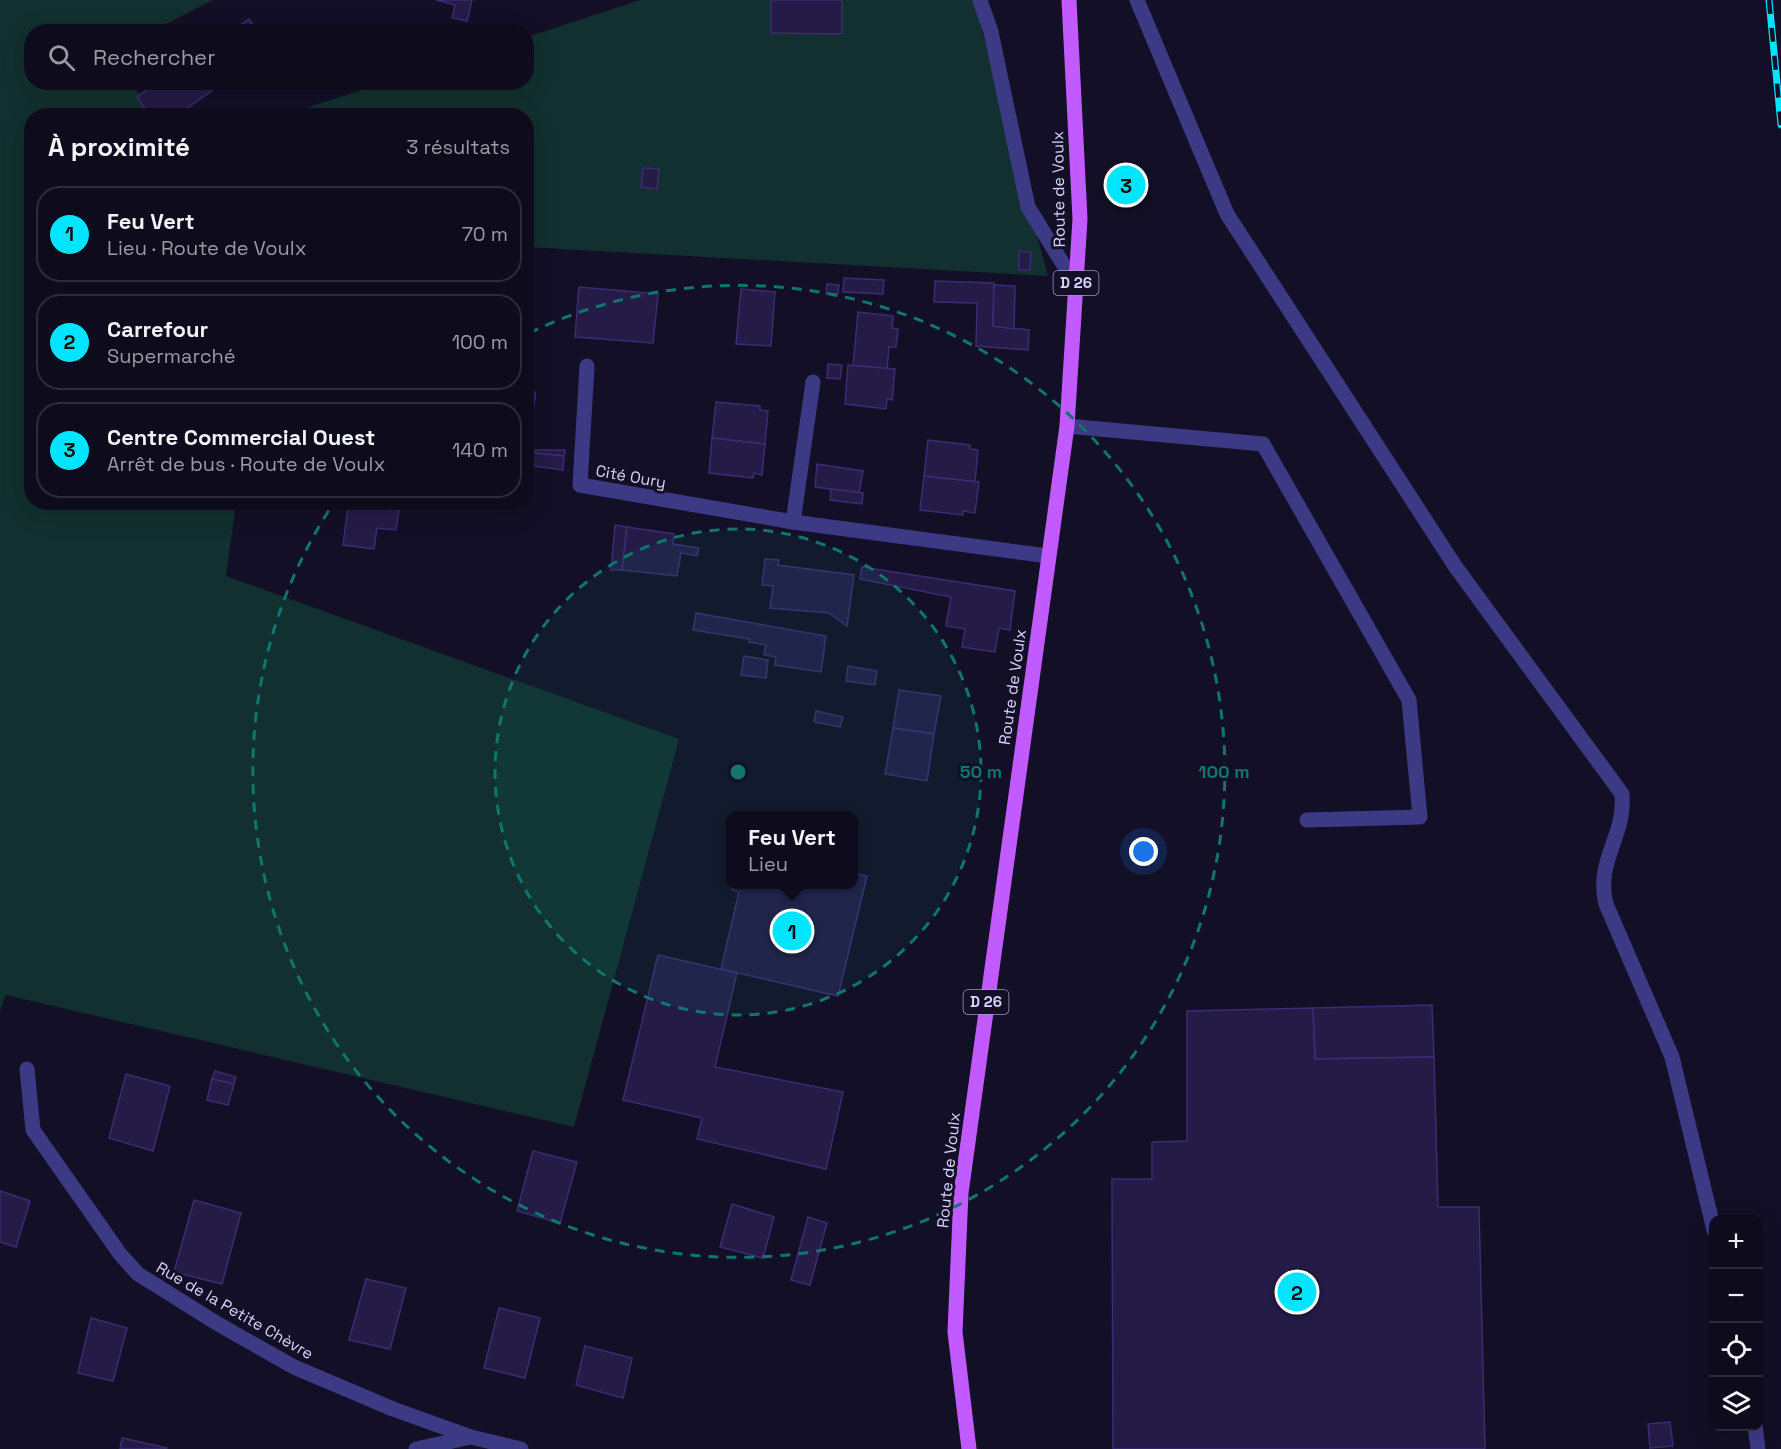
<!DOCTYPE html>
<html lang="fr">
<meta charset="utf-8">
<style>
:root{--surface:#0e0b1c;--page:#171425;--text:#f1f3f6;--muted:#9b9ba3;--line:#2e2b3b;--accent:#00e5ff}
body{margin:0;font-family:"Space Grotesk",sans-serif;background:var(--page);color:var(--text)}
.controls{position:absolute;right:18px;bottom:18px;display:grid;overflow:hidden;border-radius:12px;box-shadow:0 6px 24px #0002}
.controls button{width:54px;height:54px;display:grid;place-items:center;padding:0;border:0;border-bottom:2px solid var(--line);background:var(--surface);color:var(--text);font:30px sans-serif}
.you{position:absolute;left:1144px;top:852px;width:21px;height:21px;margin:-15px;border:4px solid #fff;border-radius:50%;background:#1a73e8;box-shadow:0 0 0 9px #1a73e833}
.badge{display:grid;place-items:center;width:39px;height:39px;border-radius:50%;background:var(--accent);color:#111;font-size:20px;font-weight:700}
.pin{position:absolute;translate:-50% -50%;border:3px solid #fff;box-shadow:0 2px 6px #0006}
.popup{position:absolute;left:726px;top:811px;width:132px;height:78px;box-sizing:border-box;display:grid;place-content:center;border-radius:12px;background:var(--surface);filter:drop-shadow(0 2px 4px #0005);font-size:20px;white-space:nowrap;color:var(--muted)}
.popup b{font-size:22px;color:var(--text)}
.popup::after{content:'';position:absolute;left:50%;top:100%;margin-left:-12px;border:12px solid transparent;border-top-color:var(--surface)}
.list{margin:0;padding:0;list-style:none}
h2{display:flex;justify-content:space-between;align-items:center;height:78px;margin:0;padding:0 24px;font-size:26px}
h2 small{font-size:20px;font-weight:400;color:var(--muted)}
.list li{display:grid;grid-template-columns:39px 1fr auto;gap:18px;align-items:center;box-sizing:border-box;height:96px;margin:0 12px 12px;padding:0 12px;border:2px solid var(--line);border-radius:24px}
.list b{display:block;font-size:22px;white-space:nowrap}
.list p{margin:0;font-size:20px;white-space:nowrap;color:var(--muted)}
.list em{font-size:20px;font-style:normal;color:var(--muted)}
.icon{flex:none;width:33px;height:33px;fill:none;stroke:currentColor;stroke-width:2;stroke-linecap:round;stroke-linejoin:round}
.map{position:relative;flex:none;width:1781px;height:1449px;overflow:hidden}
.search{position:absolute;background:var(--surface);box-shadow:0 6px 24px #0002;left:24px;top:24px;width:510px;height:66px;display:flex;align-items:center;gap:15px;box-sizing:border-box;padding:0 21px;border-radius:24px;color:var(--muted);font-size:22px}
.panel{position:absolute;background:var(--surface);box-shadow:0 6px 24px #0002;left:24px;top:108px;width:510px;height:402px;border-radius:24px}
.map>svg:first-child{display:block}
.green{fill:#12302f}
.building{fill:#241b47;stroke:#3b2d73;stroke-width:1.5}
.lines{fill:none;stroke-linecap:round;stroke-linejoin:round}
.minor{stroke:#3d3a85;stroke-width:15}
.major{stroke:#c25bff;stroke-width:15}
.rail-casing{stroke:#00e5ff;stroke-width:7}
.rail{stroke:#130f26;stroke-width:4.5;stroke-dasharray:14;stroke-linecap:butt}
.ring{fill:none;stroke:#0f766e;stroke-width:3;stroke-dasharray:10 8}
.labels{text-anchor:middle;stroke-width:6;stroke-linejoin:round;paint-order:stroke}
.shield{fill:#130f26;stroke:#9e99be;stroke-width:1.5}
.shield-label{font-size:15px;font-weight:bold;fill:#d9d4ff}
.street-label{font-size:16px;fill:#d9d4ff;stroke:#130f26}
.centre{fill:#0f766e;stroke:#130f26;stroke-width:3}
.ring-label{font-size:18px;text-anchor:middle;font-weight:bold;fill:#0f766e;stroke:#130f26;stroke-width:6;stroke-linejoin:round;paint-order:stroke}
</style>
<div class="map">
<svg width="1781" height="1449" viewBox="0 0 1781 1449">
<rect width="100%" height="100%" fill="#130f26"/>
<g class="green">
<polygon points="0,0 213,0 152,31 32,32 32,82 129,83 161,115 32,116 32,502 236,503 226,576 679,739 574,1127 6,995 0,1011"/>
<polygon points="640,0 974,0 1048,276 527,247 526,116 281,116 383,83 526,82 527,37"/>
</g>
<g class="building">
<polygon points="436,0 472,0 467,21 452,18 455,5"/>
<polygon points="771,0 842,0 842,34 771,33"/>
<polygon points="249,19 258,32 230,32"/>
<polygon points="157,82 224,82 176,116 150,116 137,97"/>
<polygon points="643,168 659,169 657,189 641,187"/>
<polygon points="1019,251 1031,252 1030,270 1019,270"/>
<polygon points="844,278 884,280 883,294 843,292"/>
<polygon points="935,281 994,283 993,326 1029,330 1028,350 976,346 977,303 934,302"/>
<polygon points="827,284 839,285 838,294 826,294"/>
<polygon points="994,285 1015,286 1014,329 993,326"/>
<polygon points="579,287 658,294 653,343 575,337"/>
<polygon points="741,289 775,292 771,346 736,344"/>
<polygon points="858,312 893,316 892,328 898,329 896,347 889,347 887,369 853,366"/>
<polygon points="828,364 842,365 840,379 827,378"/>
<polygon points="848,365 895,369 892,400 887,399 886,409 845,404"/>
<polygon points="526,391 535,392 535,397 526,397"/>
<polygon points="526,397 535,397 528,445 526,445"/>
<polygon points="716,402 760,406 760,410 768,411 765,444 712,438"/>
<polygon points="712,438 765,444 762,475 754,473 753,478 709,473"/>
<polygon points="928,440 970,445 970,449 978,450 975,482 924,476"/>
<polygon points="526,450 565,450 564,456 526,452"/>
<polygon points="526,452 564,456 563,470 526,465"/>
<polygon points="817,464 863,471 859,493 815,487"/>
<polygon points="924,476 979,482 975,513 963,511 963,515 920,510"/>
<polygon points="831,489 863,493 862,504 830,500"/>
<polygon points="349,502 400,502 399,510 348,507"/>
<polygon points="348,507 399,510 396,530 377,528 374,549 343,545"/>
<polygon points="615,525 627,527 622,570 611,570"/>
<polygon points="627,527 674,534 673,544 699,548 697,556 681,553 677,576 622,570"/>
<polygon points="765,559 779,560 778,565 854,575 847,626 829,613 770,608 773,586 762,585"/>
<polygon points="862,567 1015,591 1010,630 999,628 995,652 962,647 965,629 946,626 951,597 860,579"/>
<polygon points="696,613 826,636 821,672 775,665 776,657 764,655 766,645 749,642 749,639 693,630"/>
<polygon points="744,656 768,660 766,678 741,675"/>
<polygon points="848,666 877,671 875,685 846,681"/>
<polygon points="899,690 941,696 934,734 893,728"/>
<polygon points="816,711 843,717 840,727 814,722"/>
<polygon points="893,728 934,734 927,781 885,774"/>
<polygon points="854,873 867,876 838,996 721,969 739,892 732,890 733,884 854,884"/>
<polygon points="658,955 737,973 715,1067 843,1092 826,1169 697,1139 702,1118 623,1100"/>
<polygon points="1432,1005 1434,1057 1315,1059 1313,1008"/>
<polygon points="1313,1008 1315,1059 1434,1057 1438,1207 1479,1207 1485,1449 1113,1449 1112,1179 1152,1179 1152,1142 1187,1141 1187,1011"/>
<polygon points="215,1071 236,1077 234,1084 212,1079"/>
<polygon points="126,1074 170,1086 153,1151 109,1138"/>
<polygon points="212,1079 234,1084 228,1105 207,1100"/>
<polygon points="533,1151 577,1162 560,1223 517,1211"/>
<polygon points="0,1191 30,1201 16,1247 0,1242"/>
<polygon points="194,1200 241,1213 222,1284 174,1272"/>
<polygon points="732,1204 774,1217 763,1258 720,1247"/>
<polygon points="808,1217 827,1223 810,1285 791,1280"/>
<polygon points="366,1279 406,1288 390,1349 349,1340"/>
<polygon points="499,1308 540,1318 525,1378 484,1368"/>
<polygon points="91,1318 127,1328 113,1381 78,1373"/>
<polygon points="585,1346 632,1358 623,1398 576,1385"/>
<polygon points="1670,1422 1673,1446 1650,1448 1648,1424"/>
<polygon points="122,1438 167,1448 166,1449 120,1449"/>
</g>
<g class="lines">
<g class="minor">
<polyline points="980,0 991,32 1028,207 1076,285"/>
<path d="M 1137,0 L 1227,214 L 1455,566 L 1622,794 C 1626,837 1595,860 1606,904 L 1672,1057 L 1714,1230"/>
<polyline points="587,366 580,485 793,522 1048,556"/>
<polyline points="1067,426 1263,444 1409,700 1420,817 1307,820"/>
<polyline points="793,522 813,382"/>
<polyline points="27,1069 33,1130 120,1254 138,1274 218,1324 294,1367 393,1409 471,1437"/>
<polyline points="1755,1426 1758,1449"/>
<polyline points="416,1449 471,1437 521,1449"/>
</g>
<polyline class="major" points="969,1449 955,1332 961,1193 1067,426 1080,219 1069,0"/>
<g class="rail-casing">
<polyline id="rail" points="1769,0 1781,125"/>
</g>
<use href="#rail" class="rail"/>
</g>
<circle cx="738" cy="772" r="243" fill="#0f766e" fill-opacity=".12"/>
<g class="ring">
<circle cx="738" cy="772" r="243"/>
<path d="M529 333A486 486 0 1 1 333 504"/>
</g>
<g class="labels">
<g class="shield">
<rect x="1053.5" y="271" width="45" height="24" rx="4.5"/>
<rect x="963.5" y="990" width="45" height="24" rx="4.5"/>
</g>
<g class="shield-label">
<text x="1076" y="288">D 26</text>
<text x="986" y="1007">D 26</text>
</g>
<g class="street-label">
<text transform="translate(1058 189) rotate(-91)" y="6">Route de Voulx</text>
<text transform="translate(631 476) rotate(10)" y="6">Cité Oury</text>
<text transform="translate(1012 687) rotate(-82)" y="6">Route de Voulx</text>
<text transform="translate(948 1170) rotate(-84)" y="6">Route de Voulx</text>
<text transform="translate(235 1310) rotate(30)" y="6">Rue de la Petite Chèvre</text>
</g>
</g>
<circle cx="738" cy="772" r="9" class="centre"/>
<g class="ring-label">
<text x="981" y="778">50 m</text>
<text x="1224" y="778">100 m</text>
</g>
</svg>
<div class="controls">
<button>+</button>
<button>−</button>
<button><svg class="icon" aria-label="locate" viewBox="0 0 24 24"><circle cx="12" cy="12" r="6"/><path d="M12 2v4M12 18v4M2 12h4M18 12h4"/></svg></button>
<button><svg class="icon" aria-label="layers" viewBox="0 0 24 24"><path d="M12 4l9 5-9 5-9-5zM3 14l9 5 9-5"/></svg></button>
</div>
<div class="you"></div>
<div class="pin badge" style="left:792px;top:931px">1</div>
<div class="popup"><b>Feu Vert</b>Lieu</div>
<div class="pin badge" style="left:1297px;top:1292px">2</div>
<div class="pin badge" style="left:1126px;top:185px">3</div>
<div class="search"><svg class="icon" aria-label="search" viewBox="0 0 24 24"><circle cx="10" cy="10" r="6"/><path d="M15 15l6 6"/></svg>Rechercher</div>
<section class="panel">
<h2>À proximité<small>3 résultats</small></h2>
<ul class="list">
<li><span class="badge">1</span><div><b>Feu Vert</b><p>Lieu · Route de Voulx</p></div><em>70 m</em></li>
<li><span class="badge">2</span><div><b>Carrefour</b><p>Supermarché</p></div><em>100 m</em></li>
<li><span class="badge">3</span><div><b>Centre Commercial Ouest</b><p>Arrêt de bus · Route de Voulx</p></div><em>140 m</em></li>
</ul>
</section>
</div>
